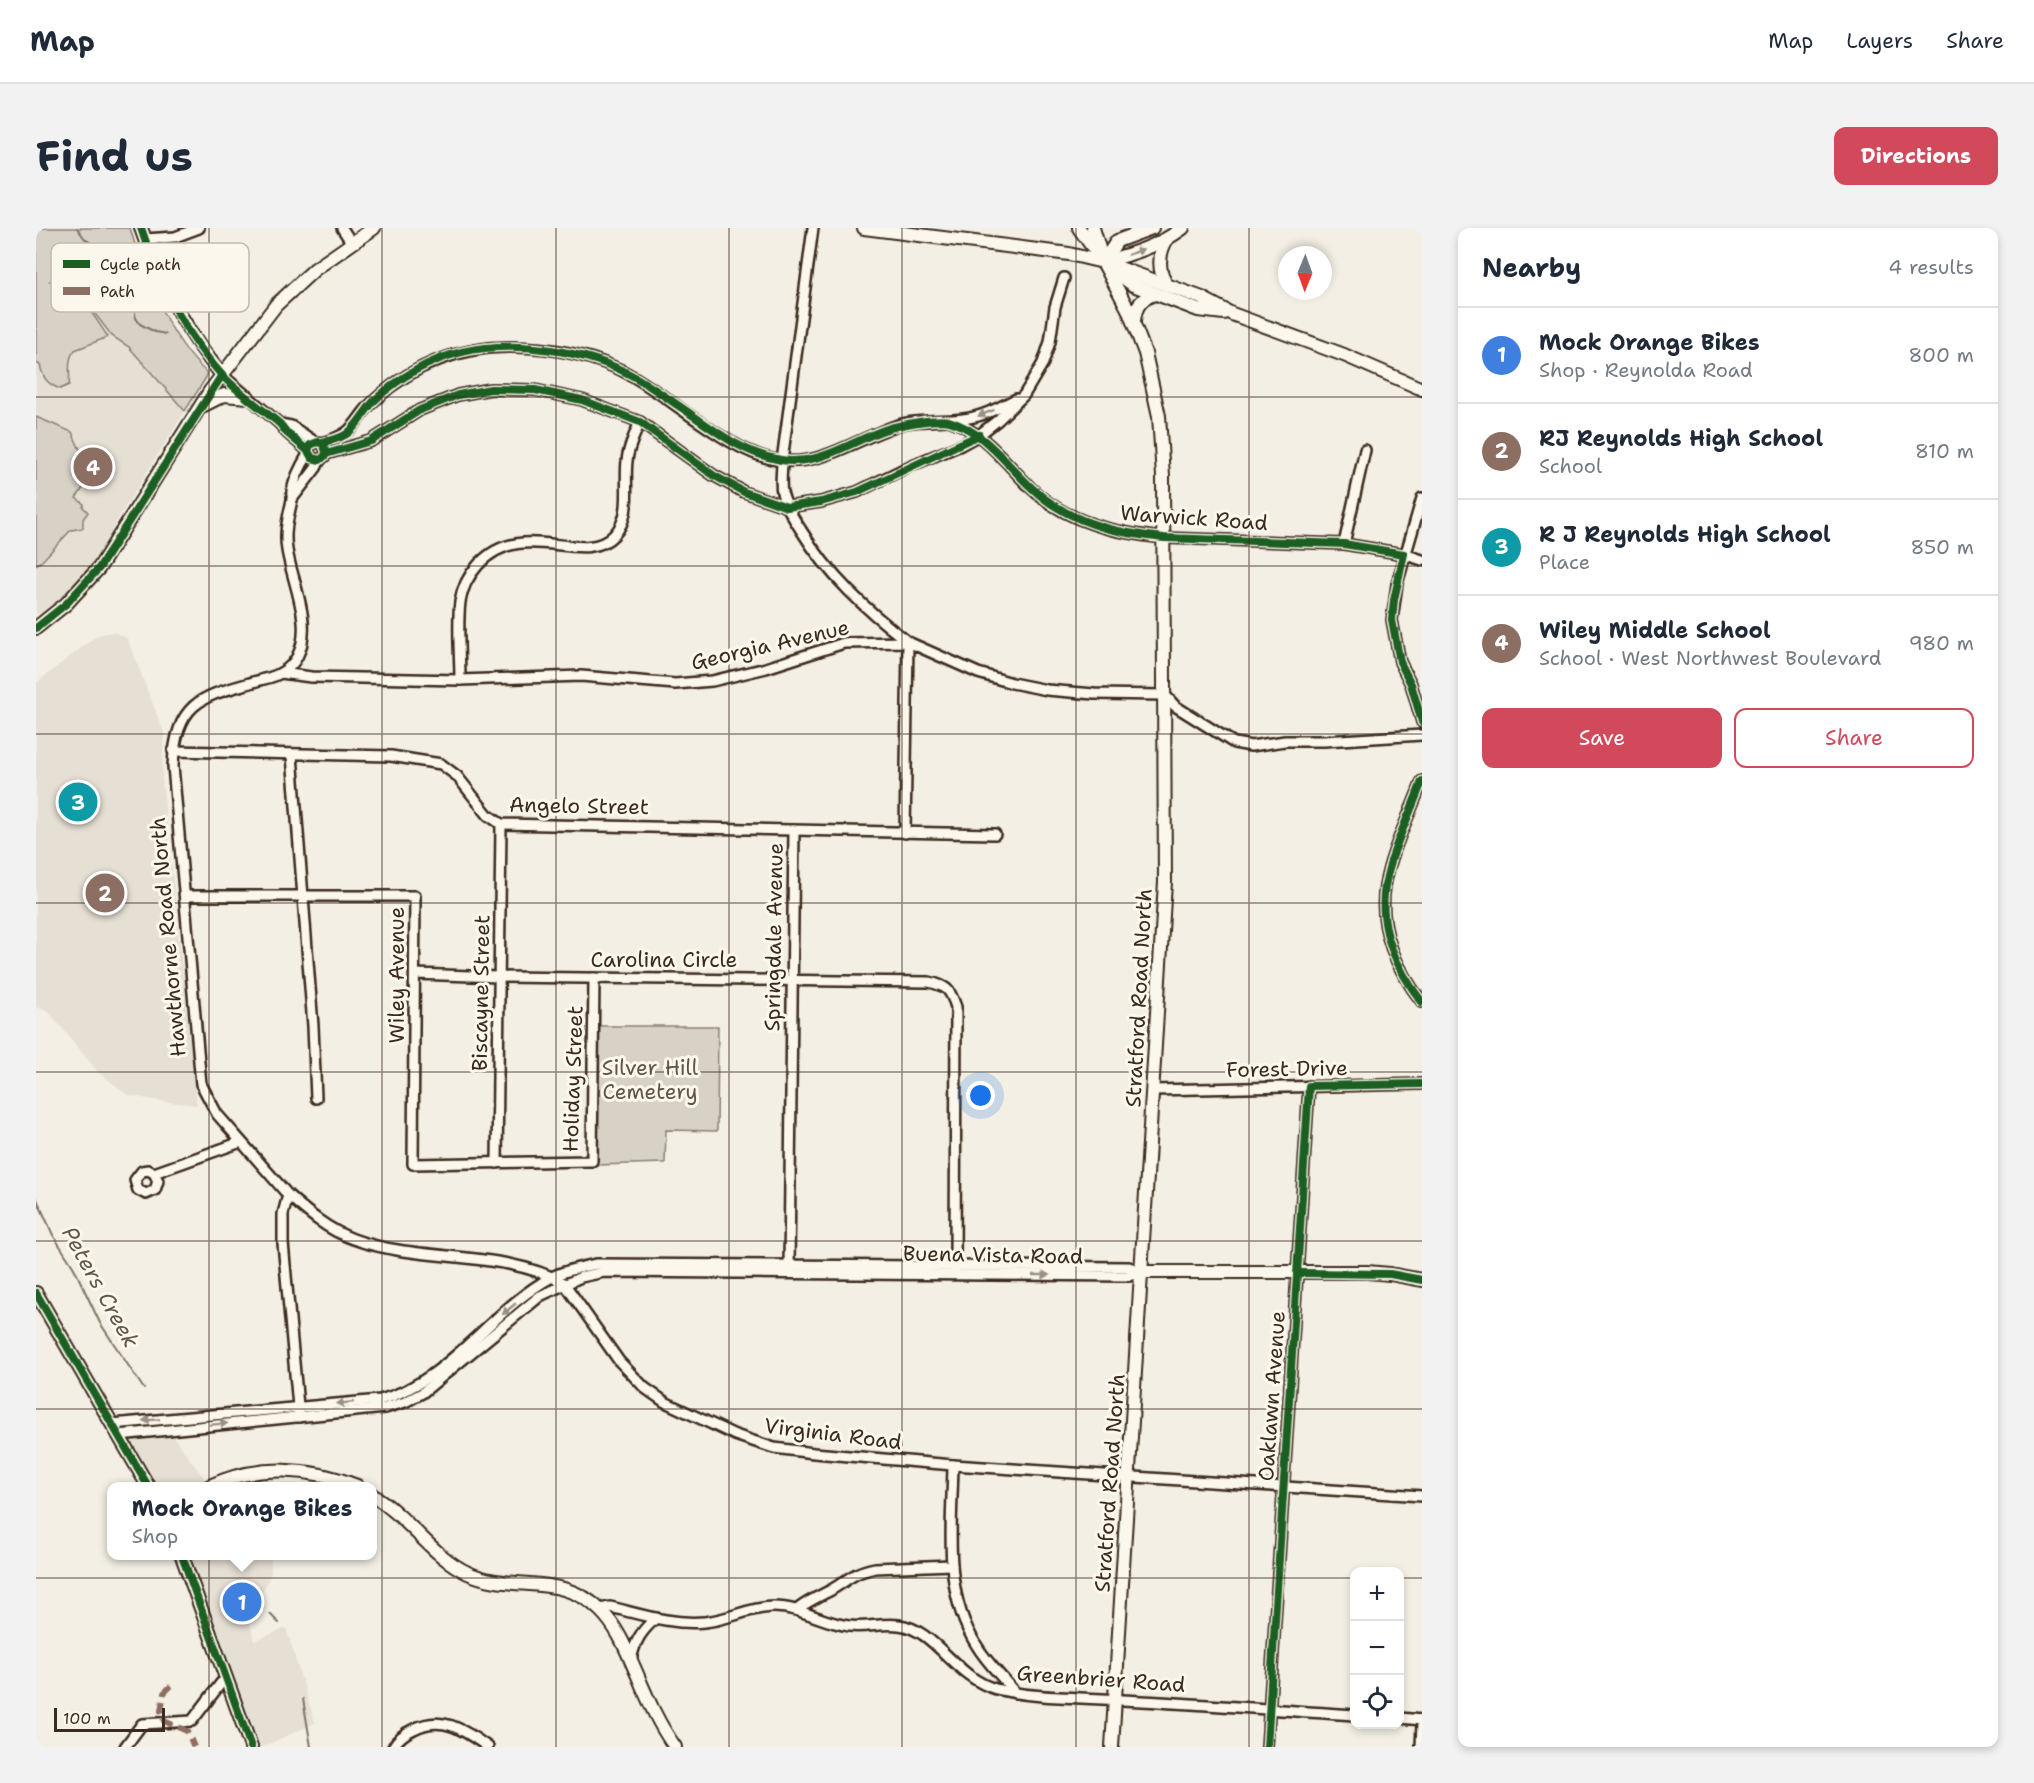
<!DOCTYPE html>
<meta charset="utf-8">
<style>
:root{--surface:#fff;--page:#f2f2f3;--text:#1f2937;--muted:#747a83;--line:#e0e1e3;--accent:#d1495b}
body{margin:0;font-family:"Shantell Sans",sans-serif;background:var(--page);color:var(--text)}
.controls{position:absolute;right:18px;bottom:18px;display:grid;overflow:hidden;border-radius:12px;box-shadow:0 3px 9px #0003}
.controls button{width:54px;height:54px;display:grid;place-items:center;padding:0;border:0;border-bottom:2px solid var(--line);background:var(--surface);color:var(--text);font:30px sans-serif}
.compass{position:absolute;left:1242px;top:18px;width:54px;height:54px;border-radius:50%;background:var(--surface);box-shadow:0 3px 9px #0003;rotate:181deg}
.scale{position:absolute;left:18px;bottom:15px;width:111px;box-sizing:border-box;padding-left:6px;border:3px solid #3b2a1e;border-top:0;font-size:16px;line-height:21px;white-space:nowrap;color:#3b2a1e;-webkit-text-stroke:4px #fbf7ec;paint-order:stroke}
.you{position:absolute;left:945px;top:868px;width:21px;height:21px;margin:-15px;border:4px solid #fff;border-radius:50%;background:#1a73e8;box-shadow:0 0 0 9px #1a73e833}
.badge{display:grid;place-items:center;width:39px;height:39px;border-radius:50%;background:var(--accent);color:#fff;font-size:20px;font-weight:700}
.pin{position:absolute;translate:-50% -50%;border:3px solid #fff;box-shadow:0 2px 6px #0006}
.popup{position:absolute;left:71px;top:1254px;width:270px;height:78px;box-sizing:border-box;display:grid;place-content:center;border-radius:12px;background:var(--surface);filter:drop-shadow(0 2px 4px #0005);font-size:20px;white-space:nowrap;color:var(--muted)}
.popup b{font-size:22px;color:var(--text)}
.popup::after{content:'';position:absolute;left:50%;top:100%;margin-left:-12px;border:12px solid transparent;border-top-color:var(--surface)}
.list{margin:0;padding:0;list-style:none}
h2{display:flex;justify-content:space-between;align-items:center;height:78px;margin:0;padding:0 24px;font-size:26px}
h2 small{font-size:20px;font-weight:400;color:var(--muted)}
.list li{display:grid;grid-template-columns:39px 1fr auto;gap:18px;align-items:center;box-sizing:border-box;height:96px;padding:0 24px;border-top:2px solid var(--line)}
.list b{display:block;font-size:22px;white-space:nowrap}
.list p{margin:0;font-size:20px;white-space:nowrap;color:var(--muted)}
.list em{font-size:20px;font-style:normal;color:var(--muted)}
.actions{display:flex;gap:12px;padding:18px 24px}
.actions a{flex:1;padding:14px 0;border:2px solid var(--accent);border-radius:12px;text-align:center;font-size:21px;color:var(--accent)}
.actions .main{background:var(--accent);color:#fff}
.icon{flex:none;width:33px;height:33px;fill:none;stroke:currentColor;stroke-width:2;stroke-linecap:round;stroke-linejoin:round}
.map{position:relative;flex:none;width:1386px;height:1519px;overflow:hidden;border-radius:12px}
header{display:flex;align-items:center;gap:36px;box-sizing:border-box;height:84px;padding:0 30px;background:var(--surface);border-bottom:2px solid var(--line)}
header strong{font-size:28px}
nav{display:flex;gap:33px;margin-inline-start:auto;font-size:21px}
.intro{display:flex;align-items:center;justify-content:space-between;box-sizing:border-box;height:144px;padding:0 36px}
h1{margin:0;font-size:42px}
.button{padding:15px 27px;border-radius:12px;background:var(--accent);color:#fff;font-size:21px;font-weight:700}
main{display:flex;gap:36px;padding:0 36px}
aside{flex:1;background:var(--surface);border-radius:12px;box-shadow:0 3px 9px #0003}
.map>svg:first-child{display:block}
.built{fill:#e5dfd4}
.green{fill:#d8d1c6;stroke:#8a7e72;stroke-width:1.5}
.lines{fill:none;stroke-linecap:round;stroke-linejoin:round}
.stream{stroke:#817468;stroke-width:2}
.street-casing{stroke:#3b2a1e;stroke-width:14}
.secondary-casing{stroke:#3b2a1e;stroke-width:16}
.street{stroke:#fbf7ec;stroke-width:9}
.secondary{stroke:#fbf7ec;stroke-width:12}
.quiet{stroke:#8d6e63;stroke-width:6;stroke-dasharray:12 6;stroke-linecap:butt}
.cycleway-casing{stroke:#fbf7ec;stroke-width:11}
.cycleway{stroke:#1b5e20;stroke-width:8}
.oneway{fill:#9b9085}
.grid{fill:none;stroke:#3b2a1e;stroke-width:1.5;stroke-opacity:0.55}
.labels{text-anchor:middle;stroke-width:6;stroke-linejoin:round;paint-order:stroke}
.street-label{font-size:21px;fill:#3b2a1e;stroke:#fbf7ec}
.park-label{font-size:21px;fill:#625448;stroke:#fbf7ec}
.water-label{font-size:22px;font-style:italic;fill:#645549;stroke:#fbf7ec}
.key{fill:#fbf7ec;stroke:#c1baae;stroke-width:1.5}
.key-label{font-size:16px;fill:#3b2a1e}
</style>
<header>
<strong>Map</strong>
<nav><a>Map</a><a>Layers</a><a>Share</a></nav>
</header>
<div class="intro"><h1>Find us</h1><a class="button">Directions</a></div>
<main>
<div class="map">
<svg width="1386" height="1519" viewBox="0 0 1386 1519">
<rect width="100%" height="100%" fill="#f3efe4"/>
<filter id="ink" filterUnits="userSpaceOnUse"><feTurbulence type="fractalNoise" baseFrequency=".0167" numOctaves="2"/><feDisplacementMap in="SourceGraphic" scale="12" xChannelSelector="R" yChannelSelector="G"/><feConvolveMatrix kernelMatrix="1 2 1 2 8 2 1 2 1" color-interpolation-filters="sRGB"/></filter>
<g filter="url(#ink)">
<g class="built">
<polygon points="32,38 93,119 149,183 80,294 74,311 60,334 47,351 14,384 0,386 0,135 4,124 8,58"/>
<polygon points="77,404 91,410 128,505 126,551 161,877 123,873 92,867 62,844 12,783 0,779 0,455 62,407"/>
<polygon points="107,1200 136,1207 174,1258 119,1258 88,1205"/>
<polygon points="237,1248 237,1258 191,1258"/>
<polygon points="153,1328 235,1328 235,1345 214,1393 218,1413 250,1400 279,1495 226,1519 217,1519"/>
</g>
<g class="green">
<path d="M 0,0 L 94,0 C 108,49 133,109 170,144 L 171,148 L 149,183 L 93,119 L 76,108 L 37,57 L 26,51 L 17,51 L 14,53 C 41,55 58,89 72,109 L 39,122 C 30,132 35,145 33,157 L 24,161 C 11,156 7,150 4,137 L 0,135 Z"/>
<polygon points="0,189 36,204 45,224 61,240 40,270 48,276 47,279 52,284 47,291 47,300 35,302 6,333 0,337"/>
<polygon points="561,798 682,798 681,903 630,902 629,935 560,937"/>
</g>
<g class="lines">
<g class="stream">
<polyline points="41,0 49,11 71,25 78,51 95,67 100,90 104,96 119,104 130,106"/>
<polyline points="0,969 17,1007 38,1040 64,1095 108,1161"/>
<polyline points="234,1386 243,1395"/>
<polyline points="267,1471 275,1519"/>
</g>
<g class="street-casing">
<g id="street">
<polyline points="306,0 315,14"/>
<path d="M 777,0 L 746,233 C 746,243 744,255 746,265 C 750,278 757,290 765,302 C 793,348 829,381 872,414 L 869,605"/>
<polyline points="109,11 139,9 163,0"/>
<polyline points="186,147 244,196 251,205 272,223 276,230 284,232 289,228 290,223 287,216 282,214 274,217 272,223"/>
<path d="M 915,193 C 950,205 970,236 996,261 C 1032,295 1080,305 1128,310 L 1308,316 L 1368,326 L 1386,332"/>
<polyline points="244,196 255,198 279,214"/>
<path d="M 285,215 C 323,205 315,194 340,171 C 377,137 425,118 476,119 C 516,119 563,128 598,149 C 641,174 698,228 747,233 C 791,237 826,207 866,196 C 890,190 915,195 938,189 C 953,186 966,178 980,171"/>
<polyline points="290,226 335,213 384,182 422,167 455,161 499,162 546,172 604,194 677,247 708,264 725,270 751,279 785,274 821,264 874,238 925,217 943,207 962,192 988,167 1007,135 1014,114 1019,79 1028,50"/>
<polyline points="1386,270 1361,356 1356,392 1364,434 1375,456 1386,494"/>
<polyline points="256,271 280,240 284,232"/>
<polyline points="1308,316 1329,222"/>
<polyline points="245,445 275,449 424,452 545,448 639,456 676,453 730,440 808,415 872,414 942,445 976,455 1011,462 1058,466 1129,467 1139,478 1198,515 1215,518 1249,513 1288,513 1386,507"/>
<path d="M 424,452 C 424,428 421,397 424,374 C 426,361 433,347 442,337 C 486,288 547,340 578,307 C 597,287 588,258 591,233 C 592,219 599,206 604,194"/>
<polyline points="137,523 355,528 405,536 421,548 452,587 465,596 959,606"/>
<polyline points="256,527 277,798 280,870"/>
<path d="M 1386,553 C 1374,587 1355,622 1349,658 C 1342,701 1361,742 1386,774"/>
<polyline points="149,668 379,668 377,936 556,933 558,750"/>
<path d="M 379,746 L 463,749 L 893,754 C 911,758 914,761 920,779 L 919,1043"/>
<polyline points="1117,862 1386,856"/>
<polyline points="461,935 465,596"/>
<polyline points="118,945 122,953 119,962 110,966 102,962 99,952 106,943 112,942 118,945 205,914"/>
<path d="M 252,967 C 271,984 292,1002 317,1011 C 383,1035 466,1021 528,1055 L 583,1133 L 609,1160 L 629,1174 L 699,1207 L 738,1220 L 778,1225 L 917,1237 L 1386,1268"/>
<polyline points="753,1040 758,602"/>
<path d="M 263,1189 L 247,1015 L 247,986 L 252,967 L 181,886 L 165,856 L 137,538 C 140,468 171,468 228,451 C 242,448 254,442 261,429 C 278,397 256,354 251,322 C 248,304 252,290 256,272 C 257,265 255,271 256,263 C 258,252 266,236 272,226"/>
<path d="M 76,1196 L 344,1172 C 413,1154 454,1082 516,1049 C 529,1042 546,1039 560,1036 L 1093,1039 L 1107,1044"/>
<polyline points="83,1207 349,1180 369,1174 386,1165 504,1068 545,1049 568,1044 1093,1048 1107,1044"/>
<path d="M 917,1237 C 916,1298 906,1364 941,1418 C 951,1435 967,1449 979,1465"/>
<path d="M 564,1381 L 574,1379 C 604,1386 636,1397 668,1394 C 692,1392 714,1379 738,1379 C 765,1379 787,1395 813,1398 C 830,1400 846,1395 863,1397 C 899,1401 919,1450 960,1461 C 1001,1471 1045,1469 1087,1472 C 1164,1476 1241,1482 1318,1487"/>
<path d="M 762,1381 C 772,1373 784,1368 795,1362 C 814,1351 815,1345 839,1340 L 916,1337"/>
<path d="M 595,1432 C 599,1413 605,1403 620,1390"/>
<polyline points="1364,1490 1386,1492"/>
<polyline points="89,1519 106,1496 156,1493 185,1455 191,1452"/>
<path d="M 357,1519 C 362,1510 369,1505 378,1501 C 407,1486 429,1503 452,1519"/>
<polyline points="1231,1519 1273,858"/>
<polyline points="1385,1519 1386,1495"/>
</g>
</g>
<g class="secondary-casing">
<g id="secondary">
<path d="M 105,0 C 123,54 150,103 186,147"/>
<polyline points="828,0 1033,26 1067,34 1166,70 1196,86 1308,127 1386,161"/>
<polyline points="1043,0 1067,34 1092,81 1109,125 1123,188 1127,248 1129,654 1076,1519"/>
<polyline points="1057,0 1065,27"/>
<path d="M 1131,11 C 1122,26 1122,43 1131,58"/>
<path d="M 1067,34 C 1096,26 1123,18 1147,0"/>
<polyline points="1067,34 1081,13 1116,0"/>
<polyline points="1075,40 1097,57 1162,82 1188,85"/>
<path d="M 1098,93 C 1099,79 1105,70 1119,66"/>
<polyline points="166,178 188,167 212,169"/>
<polyline points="0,400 30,376 63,340 174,163 240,77 279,41 338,0"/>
<polyline points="1107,1044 1331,1044 1354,1046 1386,1052"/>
<polyline points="0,1065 112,1258"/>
<path d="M 174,1258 C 220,1236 275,1239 321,1258"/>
<path d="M 336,1267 C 372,1288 395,1328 432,1345 C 476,1365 526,1343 565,1383 C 583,1401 591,1424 601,1446 C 612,1472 623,1497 639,1519"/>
<polyline points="146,1328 215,1519"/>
</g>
</g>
<use href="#street" class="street"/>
<use href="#secondary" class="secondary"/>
<polyline class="quiet" points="135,1458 128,1465 125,1483 128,1493 151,1503 158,1519"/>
<g class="cycleway-casing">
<g id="cycleway">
<path d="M 105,0 C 122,52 148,104 184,145 C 201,164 224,179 244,196 L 251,205 L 272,223 L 276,230 L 284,232 L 289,228 L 290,223 L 287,216 L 282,214 L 274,217 L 272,223"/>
<path d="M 285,215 C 294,212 305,211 312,205 C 323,196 329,182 339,172 C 362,150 395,131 426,124 C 478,112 550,122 597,148 C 615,158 632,171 649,182 C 679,203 708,226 745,232 C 784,238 814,214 848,202 C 862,197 875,195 890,193 C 898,193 906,191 913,193 C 950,204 970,237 997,261 C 1033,295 1080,305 1128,310 L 1308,316 L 1368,326 L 1358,372 L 1356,392 L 1364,434 L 1375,456 L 1386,494"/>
<polyline points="290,226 335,213 384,182 422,167 455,161 499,162 546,172 604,194 677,247 708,264 751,279 785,274 821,264 943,207"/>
<polyline points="0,400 30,376 63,340 186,147"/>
<path d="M 1386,553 C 1374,587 1355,622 1349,658 C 1342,701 1361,742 1386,774"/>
<polyline points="1262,1045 1354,1046 1386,1052"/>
<polyline points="0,1065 112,1258"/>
<polyline points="146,1328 215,1519"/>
<polyline points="1231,1519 1273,858 1386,856"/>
</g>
</g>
<use href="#cycleway" class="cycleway"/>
</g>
<defs><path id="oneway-solid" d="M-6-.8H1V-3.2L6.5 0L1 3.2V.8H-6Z" transform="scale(1.5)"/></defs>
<g class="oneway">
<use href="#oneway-solid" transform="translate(1100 24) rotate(-19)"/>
<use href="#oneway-solid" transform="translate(950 185) rotate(159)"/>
<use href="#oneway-solid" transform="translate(1005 1047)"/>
<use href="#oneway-solid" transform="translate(473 1081) rotate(140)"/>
<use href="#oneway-solid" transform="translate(309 1175) rotate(174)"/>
<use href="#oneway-solid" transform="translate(115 1192) rotate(175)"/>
<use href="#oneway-solid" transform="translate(183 1196) rotate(-5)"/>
</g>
</g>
<path class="grid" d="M 173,0 L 173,1519M 346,0 L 346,1519M 520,0 L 520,1519M 693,0 L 693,1519M 866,0 L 866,1519M 1040,0 L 1040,1519M 1213,0 L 1213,1519M 0,169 L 1386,169M 0,338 L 1386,338M 0,506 L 1386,506M 0,675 L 1386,675M 0,844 L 1386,844M 0,1013 L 1386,1013M 0,1181 L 1386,1181M 0,1350 L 1318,1350M 1364,1350 L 1386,1350"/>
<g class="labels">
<g class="street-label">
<text transform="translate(1158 290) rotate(4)" y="7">Warwick Road</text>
<text transform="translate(734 417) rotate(-13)" y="7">Georgia Avenue</text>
<text transform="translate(543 578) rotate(1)" y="7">Angelo Street</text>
<text transform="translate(132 709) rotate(-95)" y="7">Hawthorne Road North</text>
<text transform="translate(738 709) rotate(-89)" y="7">Springdale Avenue</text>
<text x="628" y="739">Carolina Circle</text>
<text transform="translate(361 747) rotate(-90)" y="7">Wiley Avenue</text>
<text transform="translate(445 765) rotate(-89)" y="7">Biscayne Street</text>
<text transform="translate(1103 770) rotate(-87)" y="7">Stratford Road North</text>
<text transform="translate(1251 841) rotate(-1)" y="7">Forest Drive</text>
<text transform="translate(537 851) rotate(-88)" y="7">Holiday Street</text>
<text transform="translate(957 1027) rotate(1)" y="7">Buena Vista Road</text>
<text transform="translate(1236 1168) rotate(-86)" y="7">Oaklawn Avenue</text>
<text transform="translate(797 1206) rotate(7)" y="7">Virginia Road</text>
<text transform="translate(1074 1255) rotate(-86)" y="7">Stratford Road North</text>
<text transform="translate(1065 1451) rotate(4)" y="7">Greenbrier Road</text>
</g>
<g class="park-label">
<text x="614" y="847">Silver Hill<tspan x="614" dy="24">Cemetery</tspan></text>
</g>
<g class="water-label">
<text transform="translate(65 1059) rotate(61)" y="8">Peters Creek</text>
</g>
</g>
<rect x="15" y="15" width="198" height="69" rx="9" class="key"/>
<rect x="27" y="32" width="27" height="8" fill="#1b5e20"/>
<rect x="27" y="59" width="27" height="8" fill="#8d6e63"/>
<g class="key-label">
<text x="64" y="42">Cycle path</text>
<text x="64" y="69">Path</text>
</g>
</svg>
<div class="controls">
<button>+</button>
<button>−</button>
<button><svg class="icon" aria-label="locate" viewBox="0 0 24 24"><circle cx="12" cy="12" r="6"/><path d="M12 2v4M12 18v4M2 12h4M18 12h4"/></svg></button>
</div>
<svg class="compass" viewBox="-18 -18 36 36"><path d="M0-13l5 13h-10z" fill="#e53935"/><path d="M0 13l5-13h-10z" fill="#747a83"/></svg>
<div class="scale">100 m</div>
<div class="you"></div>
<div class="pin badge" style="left:206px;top:1374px;background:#3f7fe0">1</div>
<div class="popup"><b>Mock Orange Bikes</b>Shop</div>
<div class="pin badge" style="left:69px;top:665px;background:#8d6e63">2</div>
<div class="pin badge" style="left:42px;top:574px;background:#0f9aa8">3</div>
<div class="pin badge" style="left:57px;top:239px;background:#8d6e63">4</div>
</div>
<aside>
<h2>Nearby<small>4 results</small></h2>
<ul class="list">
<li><span class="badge" style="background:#3f7fe0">1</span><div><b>Mock Orange Bikes</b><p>Shop · Reynolda Road</p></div><em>800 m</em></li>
<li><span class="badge" style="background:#8d6e63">2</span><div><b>RJ Reynolds High School</b><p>School</p></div><em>810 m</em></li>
<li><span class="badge" style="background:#0f9aa8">3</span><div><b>R J Reynolds High School</b><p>Place</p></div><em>850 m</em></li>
<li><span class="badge" style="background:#8d6e63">4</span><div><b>Wiley Middle School</b><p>School · West Northwest Boulevard</p></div><em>980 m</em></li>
</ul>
<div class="actions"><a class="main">Save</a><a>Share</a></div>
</aside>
</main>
